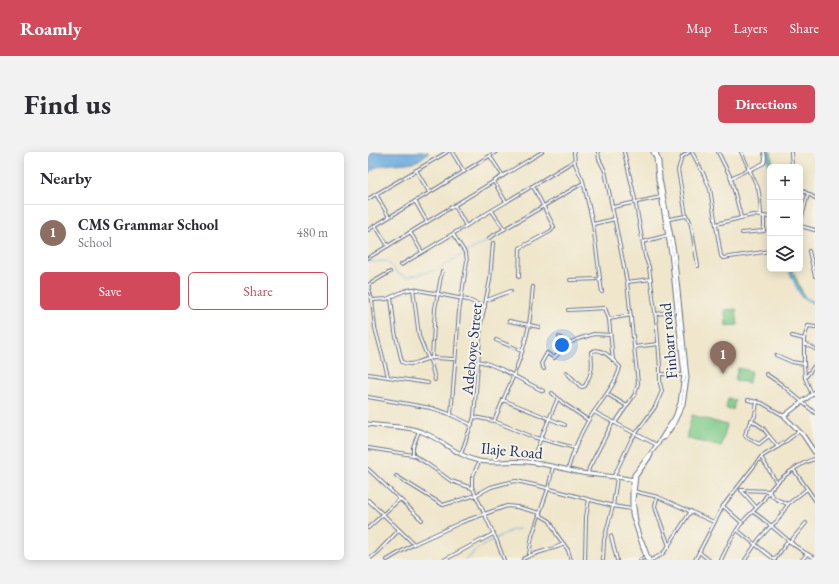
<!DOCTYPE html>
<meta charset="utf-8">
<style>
:root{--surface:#fff;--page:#f2f2f3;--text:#2b2b33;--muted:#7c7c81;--line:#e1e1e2;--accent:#d1495b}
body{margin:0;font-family:"EB Garamond",serif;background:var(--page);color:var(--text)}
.controls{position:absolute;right:12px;top:12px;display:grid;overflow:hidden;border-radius:6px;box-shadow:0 2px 10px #0003}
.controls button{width:36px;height:36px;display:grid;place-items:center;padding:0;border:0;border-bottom:1px solid var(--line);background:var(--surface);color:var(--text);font:20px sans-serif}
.you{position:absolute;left:194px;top:193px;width:14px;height:14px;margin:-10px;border:3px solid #fff;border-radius:50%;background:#1a73e8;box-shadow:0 0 0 6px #1a73e833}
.badge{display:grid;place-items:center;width:26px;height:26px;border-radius:50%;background:var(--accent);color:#fff;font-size:13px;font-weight:700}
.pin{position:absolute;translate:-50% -33px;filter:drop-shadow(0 1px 2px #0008)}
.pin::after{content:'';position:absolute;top:21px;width:14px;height:12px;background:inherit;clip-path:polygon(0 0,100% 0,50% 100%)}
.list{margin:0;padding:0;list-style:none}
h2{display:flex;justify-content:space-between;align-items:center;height:52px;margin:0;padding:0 16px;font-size:17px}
h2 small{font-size:13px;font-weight:400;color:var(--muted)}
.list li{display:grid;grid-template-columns:26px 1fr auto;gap:12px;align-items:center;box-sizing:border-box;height:56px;padding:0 16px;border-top:1px solid var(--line)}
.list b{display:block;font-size:15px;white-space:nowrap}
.list p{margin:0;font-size:13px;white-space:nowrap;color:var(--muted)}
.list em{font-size:13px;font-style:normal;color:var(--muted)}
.actions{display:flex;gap:8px;padding:12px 16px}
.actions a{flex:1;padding:9px 0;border:1px solid var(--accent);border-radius:6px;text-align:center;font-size:14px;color:var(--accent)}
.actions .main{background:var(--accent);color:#fff}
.icon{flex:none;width:22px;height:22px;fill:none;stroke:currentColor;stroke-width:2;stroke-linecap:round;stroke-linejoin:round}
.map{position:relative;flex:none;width:447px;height:408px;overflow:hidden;border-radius:6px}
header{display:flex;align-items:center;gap:24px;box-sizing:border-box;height:56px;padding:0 20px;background:var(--accent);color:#fff}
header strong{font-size:19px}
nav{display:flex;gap:22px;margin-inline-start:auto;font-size:14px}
.intro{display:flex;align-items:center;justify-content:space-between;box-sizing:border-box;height:96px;padding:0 24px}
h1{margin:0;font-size:28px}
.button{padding:10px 18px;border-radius:6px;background:var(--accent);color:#fff;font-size:14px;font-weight:700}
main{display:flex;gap:24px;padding:0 24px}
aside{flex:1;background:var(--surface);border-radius:6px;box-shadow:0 2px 10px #0003}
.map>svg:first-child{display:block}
.green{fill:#7ecb8a;stroke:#4c7d74}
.water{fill:#6aaadd;stroke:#426c9e}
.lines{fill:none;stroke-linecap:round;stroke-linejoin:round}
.stream{stroke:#6aaadd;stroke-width:1}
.canal{stroke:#6aaadd;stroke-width:2.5}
.street-casing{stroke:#656f84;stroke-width:4}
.secondary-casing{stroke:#656f84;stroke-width:5}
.street{stroke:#fff;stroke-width:2}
.secondary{stroke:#fff;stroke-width:3}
.labels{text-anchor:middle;stroke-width:4;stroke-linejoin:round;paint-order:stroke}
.street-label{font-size:16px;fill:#1b2f5e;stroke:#f7f3e8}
</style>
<header>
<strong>Roamly</strong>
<nav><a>Map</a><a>Layers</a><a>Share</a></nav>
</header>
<div class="intro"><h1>Find us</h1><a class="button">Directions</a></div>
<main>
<aside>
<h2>Nearby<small></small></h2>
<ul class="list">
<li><span class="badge" style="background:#8d6e63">1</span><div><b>CMS Grammar School</b><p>School</p></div><em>480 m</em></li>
</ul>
<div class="actions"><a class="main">Save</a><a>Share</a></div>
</aside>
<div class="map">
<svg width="447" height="408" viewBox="0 0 447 408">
<rect width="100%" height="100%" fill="#f7f3e8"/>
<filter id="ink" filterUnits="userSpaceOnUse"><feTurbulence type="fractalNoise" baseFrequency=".025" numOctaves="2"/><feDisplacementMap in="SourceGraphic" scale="8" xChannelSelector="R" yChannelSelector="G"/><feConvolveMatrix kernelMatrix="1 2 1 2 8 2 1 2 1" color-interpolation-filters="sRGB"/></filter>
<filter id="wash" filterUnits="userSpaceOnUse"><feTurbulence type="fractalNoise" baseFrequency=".012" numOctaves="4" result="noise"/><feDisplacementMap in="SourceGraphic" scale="16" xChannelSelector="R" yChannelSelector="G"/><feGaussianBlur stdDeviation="0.9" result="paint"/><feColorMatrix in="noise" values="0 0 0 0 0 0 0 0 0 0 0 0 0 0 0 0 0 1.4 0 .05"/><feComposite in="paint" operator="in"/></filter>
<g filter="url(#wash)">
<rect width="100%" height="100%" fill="#efe6cb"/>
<g class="green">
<polygon points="398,0 403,0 405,15 402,15 402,22"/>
<polygon points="420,117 424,117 436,144 434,146"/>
<polygon points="368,157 370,173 358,174 357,158"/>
<polygon points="370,216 383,219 381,231 367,228"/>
<polygon points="360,246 367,248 365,258 358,256"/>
<polygon points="324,263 359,273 353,295 318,286"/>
</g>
<path class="water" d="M 0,0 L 61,0 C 58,3 54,6 51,8 C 37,15 8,7 0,23 Z"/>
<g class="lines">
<g class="stream">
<polyline points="0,110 18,109 24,114 29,121 39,125 69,118 91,104 127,85 183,51 211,36"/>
<polyline points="97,408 102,405 107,398 144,378 151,377"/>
</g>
<g class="canal">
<polyline points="400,0 402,15"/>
<path d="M 422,117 C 428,132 430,146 447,151"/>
</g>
</g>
</g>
<g filter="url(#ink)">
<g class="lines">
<g class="street-casing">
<g id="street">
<polyline points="84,0 96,20"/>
<polyline points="230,0 231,7 237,19 259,130 270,231 267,242 247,271"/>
<polyline points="321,0 314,5 310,18 318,64 321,67 323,73 330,114"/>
<polyline points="324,0 336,23 342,37 353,104 355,106 402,99"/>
<polyline points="350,0 363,26 373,65"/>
<polyline points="373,0 390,36 392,47 393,63"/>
<polyline points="423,0 424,15"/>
<polyline points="122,4 135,24"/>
<polyline points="48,18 61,40"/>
<polyline points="382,18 396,11 397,7 396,0"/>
<polyline points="363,26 381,17"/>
<polyline points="126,30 138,50"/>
<polyline points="432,37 447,46"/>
<polyline points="8,42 21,65"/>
<polyline points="0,47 79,0"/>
<polyline points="47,49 59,70"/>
<polyline points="87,54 98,74"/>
<polyline points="245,55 293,45"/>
<polyline points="124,59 136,77"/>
<polyline points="301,67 318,64"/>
<polyline points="225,72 247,67"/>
<polyline points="348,72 385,63 402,65"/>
<polyline points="432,72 440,42"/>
<polyline points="7,73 20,94"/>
<polyline points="432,74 447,78"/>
<polyline points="0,78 128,0"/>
<polyline points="42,80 54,100"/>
<polyline points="374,81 396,79 396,64"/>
<polyline points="121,86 215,31"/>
<polyline points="275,90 300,83"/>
<polyline points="441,99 447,124"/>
<polyline points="0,106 174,0"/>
<polyline points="33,113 206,9"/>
<polyline points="151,125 152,96 183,79 186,75 165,34"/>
<polyline points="232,127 234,140"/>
<polyline points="202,128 232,127 225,72 215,29 207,12 206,0"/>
<polyline points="259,130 283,127"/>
<polyline points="0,133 4,148 7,176 20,224"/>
<polyline points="0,133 22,120"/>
<polyline points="45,137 51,184 57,199 63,211 67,228"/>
<path d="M 23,146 L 27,180 L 34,210 C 45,216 54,206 65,206 C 72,206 80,207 87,207"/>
<polyline points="4,148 19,147 36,139 45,137 100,148 117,155"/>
<polyline points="119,148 143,139"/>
<polyline points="200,158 237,156 241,167 245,209"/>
<polyline points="288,162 309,159"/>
<polyline points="241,167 263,163"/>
<polyline points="141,169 171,175"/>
<polyline points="424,184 436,187"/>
<polyline points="191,185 201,191"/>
<polyline points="128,188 154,199"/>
<polyline points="437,192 447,197"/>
<polyline points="266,195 290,192"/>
<polyline points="408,203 424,210 436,212"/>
<polyline points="64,206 67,157 74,119"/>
<polyline points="110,209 118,211 133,217 175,239"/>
<polyline points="176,217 173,212 179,201 186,206 201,191 210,187 226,182 242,183"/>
<path d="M 198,220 L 212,234 L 214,235 L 217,234 C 224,220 225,216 223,200 C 233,193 245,208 252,215 C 247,236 230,251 220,269 C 211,284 205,300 200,317"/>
<polyline points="0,222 60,231"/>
<polyline points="293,222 316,223"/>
<polyline points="398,222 413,232 447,261"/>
<polyline points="437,226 447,213"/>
<polyline points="184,241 195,251 220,268"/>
<polyline points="239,242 259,254"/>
<polyline points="444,242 437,226 436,212 436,187 440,174 447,175"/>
<polyline points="0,245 63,256 79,261 104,273"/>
<polyline points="135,248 197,273"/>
<polyline points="380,248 394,251 416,264"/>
<polyline points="389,249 387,264 379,276 377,283 378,285 391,292 401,284 410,295"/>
<polyline points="226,260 289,293"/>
<polyline points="83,263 91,160 99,109 98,102 85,82"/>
<polyline points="106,265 126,269 165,285 207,296"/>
<polyline points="383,268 395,276 401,284"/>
<path d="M 126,269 C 138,241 152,212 159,182 C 163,167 163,151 165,135"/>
<polyline points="0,296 45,303 58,311 83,329 104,336"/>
<polyline points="93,302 106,265 113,171 122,128 125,91"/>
<polyline points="45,303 45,295 51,279"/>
<polyline points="393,305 409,331"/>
<polyline points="111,310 104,326 104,335 129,389 136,408"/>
<polyline points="163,310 190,246"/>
<polyline points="0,317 54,368"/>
<polyline points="426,318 447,348"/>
<polyline points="220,321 221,316 245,270"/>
<polyline points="28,324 75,353 108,343 123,335 138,331 148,329 171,334 245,354 263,357"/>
<polyline points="246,324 263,288 287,255 294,239 292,231 292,215 289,175 281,115 277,104 266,42 256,0"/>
<path d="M 373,338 L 401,339 C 404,347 413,349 420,352"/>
<polyline points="373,338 388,355"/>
<polyline points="265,339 290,345 346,370"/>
<polyline points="289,345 287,354 288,358 301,394"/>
<polyline points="0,348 46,392"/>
<polyline points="355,354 374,371"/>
<path d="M 385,360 C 407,374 423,395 447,406"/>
<polyline points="172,363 182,369 189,383 200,398 203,408"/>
<polyline points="0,376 32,347"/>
<polyline points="369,378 407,408"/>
<polyline points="243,384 249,408"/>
<polyline points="422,390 438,371"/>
<polyline points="331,400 341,408"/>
<polyline points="161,403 164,384 180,337 185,315"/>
<path d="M 155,407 C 169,399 182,399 196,392"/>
<polyline points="407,407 420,389"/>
<polyline points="0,408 9,401 31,378"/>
<polyline points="19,408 46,392 94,370 139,354 149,355 172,361"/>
<polyline points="76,408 125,382"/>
<polyline points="217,408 218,365 221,348"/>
<polyline points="235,408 236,388 245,354 249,325"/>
<polyline points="272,408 277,405"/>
<polyline points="283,408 293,403 297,399 323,359"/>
<polyline points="327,408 355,354 393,305 416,291 431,279"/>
<path d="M 353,408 C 360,393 367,378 378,366 C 383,361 389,356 393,351 C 397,347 399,342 402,338 C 410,327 433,310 447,307"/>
<polyline points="377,408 391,387 403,374 409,369 420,352 439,337"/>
<polyline points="434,408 439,402"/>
</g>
</g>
<g class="secondary-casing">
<g id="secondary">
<polyline points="288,0 291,10 292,27 306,100 319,226 315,252 305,273 296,286"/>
<polyline points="447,240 416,264 435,283 447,301"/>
<path d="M 0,272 C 18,275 38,273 54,280 C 74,287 90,305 111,309 C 127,312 144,308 160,310 C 179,312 196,317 214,321 C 231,324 249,324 266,328"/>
<polyline points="268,370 265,348 268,324 283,303"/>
<polyline points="274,389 281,408"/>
<polyline points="279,408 264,362 264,339 266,323 289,293 307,265 312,251 316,223 303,101 290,27 288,6 285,0"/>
</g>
</g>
<use href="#street" class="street"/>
<use href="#secondary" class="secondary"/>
</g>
</g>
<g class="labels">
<g class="street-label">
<text transform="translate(300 189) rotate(-95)" y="6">Finbarr road</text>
<text transform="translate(103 197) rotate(-84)" y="6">Adeboye Street</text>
<text transform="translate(144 298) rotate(5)" y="6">Ilaje Road</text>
</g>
</g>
</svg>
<div class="controls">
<button>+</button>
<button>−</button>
<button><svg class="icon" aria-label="layers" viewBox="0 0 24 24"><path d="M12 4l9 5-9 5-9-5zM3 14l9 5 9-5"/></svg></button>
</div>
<div class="you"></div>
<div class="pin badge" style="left:355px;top:222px;background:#8d6e63">1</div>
</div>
</main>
